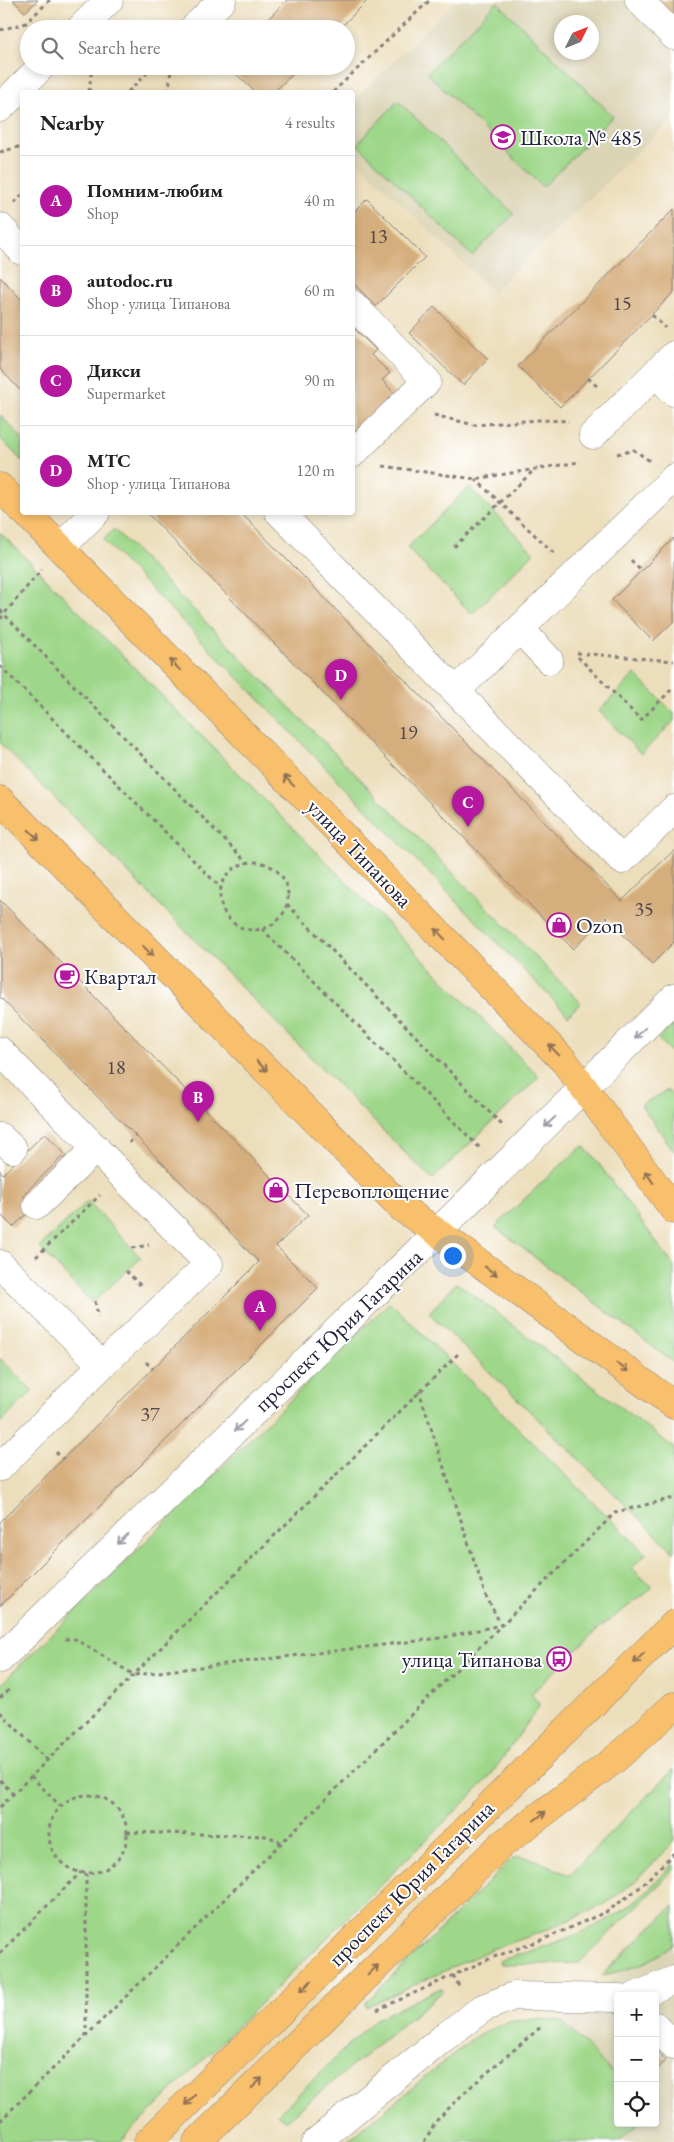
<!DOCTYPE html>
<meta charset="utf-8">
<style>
:root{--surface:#fff;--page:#f6f6f6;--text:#222;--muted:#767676;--line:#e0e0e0;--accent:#b5179e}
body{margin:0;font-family:"EB Garamond",serif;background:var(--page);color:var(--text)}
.controls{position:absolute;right:15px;bottom:15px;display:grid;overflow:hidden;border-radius:5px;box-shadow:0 2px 8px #0003}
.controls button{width:45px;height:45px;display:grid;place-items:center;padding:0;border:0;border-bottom:1px solid var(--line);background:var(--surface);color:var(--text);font:25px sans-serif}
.compass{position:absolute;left:554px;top:15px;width:45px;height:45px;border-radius:50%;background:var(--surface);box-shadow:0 2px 8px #0003;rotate:47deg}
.you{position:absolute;left:452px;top:1255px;width:18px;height:18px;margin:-12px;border:4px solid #fff;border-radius:50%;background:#1a73e8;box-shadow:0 0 0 8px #1a73e833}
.badge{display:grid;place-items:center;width:32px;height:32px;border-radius:50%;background:var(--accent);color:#fff;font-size:16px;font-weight:700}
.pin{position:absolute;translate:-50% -41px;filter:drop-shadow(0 1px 2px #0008)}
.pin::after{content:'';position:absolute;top:26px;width:18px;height:15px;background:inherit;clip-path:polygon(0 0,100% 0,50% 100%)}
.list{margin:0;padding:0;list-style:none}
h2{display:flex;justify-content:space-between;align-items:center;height:65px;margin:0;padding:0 20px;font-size:21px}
h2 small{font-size:16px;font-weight:400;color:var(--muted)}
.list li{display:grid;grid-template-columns:32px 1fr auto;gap:15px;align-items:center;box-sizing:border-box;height:90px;padding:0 20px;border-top:1px solid var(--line)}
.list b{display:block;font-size:19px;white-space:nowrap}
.list p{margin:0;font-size:16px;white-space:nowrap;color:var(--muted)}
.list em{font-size:16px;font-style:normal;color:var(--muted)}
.icon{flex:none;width:28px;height:28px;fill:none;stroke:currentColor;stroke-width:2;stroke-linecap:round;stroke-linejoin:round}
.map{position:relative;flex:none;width:674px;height:2142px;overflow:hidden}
.search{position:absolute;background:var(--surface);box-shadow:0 2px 8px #0003;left:20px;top:20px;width:335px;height:55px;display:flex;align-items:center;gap:12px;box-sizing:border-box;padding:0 18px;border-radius:28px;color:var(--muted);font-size:19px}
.panel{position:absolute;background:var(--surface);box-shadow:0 2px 8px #0003;left:20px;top:90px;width:335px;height:425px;border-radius:5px}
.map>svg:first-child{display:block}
.built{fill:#dbd4b5;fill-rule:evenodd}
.green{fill:#9ed789;stroke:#607c62}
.building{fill:#d5ae7d}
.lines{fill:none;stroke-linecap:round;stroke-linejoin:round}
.minor-casing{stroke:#87807b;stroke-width:29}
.major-casing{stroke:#87807b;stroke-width:29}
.path{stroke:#87807b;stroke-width:3;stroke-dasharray:4 4;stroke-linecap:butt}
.minor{stroke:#fff;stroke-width:28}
.major{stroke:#f8bf6c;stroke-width:28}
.oneway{stroke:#8d7054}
.oneway2{stroke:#9c9ca7}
.labels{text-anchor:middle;stroke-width:4;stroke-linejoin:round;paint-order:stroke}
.number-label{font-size:20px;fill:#4f454c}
.poi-label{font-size:22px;fill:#22223b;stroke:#fff;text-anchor:start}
.street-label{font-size:22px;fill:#22223b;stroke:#fff}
</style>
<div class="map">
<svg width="674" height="2142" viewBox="0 0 674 2142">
<rect width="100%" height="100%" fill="#fff"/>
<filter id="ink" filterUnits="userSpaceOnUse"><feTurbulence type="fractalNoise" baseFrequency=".02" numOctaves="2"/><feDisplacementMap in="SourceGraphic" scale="10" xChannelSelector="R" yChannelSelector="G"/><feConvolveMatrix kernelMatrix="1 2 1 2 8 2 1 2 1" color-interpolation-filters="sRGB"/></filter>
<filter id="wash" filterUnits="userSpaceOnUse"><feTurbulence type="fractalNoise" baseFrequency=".0096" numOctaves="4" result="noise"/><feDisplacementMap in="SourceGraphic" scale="20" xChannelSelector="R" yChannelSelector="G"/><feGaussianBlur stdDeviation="1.12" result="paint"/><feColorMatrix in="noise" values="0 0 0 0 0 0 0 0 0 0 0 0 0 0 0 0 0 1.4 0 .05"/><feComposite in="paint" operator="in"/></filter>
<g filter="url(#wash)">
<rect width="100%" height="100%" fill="#ecdebb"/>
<g class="built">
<path d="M 456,0 L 674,0 L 674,117 L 493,292 L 353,157 L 352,102 ZM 562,22 L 592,22 L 592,52 L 562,52 Z"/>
<path d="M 674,1928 L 674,2142 L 475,2142 L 450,2116 ZM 618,1996 L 655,1996 L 655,2123 L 618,2123 Z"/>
</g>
<g class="green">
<polygon points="497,2 613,116 543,187 427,73"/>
<polygon points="398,101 514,214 472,256 357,144"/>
<polygon points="0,415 22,438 22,461 0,438"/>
<polygon points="469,487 534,553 472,614 407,548"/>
<polygon points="114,529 581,1003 568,1015 103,540"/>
<polygon points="0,532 539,1077 432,1180 0,743"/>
<polygon points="635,674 674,713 674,721 641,754 599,711"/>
<polygon points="674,1024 674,1055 658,1039"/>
<polygon points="668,1090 674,1096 674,1151 641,1105"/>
<polygon points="583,1146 593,1156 674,1266 674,1363 495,1227 552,1173"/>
<polygon points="88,1201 141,1258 92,1303 39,1247"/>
<polygon points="456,1283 464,1288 674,1448 674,1552 429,1313"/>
<polygon points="390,1302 646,1554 632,1568 653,1588 599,1628 531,1694 540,1705 488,1779 120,2142 0,2142 0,1685"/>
<polygon points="0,1358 33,1391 0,1423"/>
<path d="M 674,1769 L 674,1843 L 632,1884 L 605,1904 L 544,1931 L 492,1949 L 366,2007 L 366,2002 L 512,1859 C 526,1851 555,1870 569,1875 Z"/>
<path d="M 674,1863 L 674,1870 L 579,1963 L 500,1965 L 499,1961 C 541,1947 591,1934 626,1908 C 644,1895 659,1879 674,1863 Z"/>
<path d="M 674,1905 L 674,1945 C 655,1960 626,1972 602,1975 Z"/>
<polygon points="441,1988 443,1991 285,2121 278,2114 374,2020"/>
<polygon points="537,2019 560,2020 618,2078 618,2123 639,2123 618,2142 346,2142 472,2039 496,2026 513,2021"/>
</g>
<g id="blocks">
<g class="building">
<polygon points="13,0 38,0 25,12"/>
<polygon points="287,0 368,0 339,29 258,29"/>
<polygon points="653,0 674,0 674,21"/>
<polygon points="228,66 301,66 274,92 255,92"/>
<polygon points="367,199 425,257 376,306 352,282 352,214"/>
<polygon points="674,209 674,292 560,407 518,366"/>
<polygon points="0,277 22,300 22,392 0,369"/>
<polygon points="434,307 488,359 463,385 409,333"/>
<polygon points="352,326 376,350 371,355 390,373 382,380 395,394 354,434 352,432"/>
<polygon points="146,512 240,512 622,901 674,850 674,942 652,964 606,917 573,949"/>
<polygon points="674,538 674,621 653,641 612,600"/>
<polygon points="0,900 308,1215 276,1246 318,1288 0,1606 0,1522 259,1262 0,997"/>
<polygon points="45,1133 65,1154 23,1195 34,1207 13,1227 0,1214 0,1170 3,1174"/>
<polygon points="655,2050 666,2060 658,2069 655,2066"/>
</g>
</g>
</g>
<g filter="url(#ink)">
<use href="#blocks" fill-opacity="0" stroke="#87807b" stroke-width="1"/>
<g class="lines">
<g class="minor-casing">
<g id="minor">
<polyline points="639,0 674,36"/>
<polyline points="80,29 109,0"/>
<polyline points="193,29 222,0"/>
<polyline points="0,108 42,66"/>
<polyline points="0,227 22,251"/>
<polyline points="352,304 427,381 352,454"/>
<polyline points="656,373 674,392"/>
<polyline points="593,435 674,355"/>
<polyline points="279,512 622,860 674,809"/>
<polyline points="60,548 96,512"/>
<polyline points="520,629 549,660"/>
<polyline points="456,691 674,478"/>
<polyline points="0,1051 209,1264 102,1365 0,1467"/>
<polyline points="0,1137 13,1149"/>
<polyline points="37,1205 96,1148"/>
<polyline points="0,1264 102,1365"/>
<polyline points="0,1659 387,1282 674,998"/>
<polyline points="636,1996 674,1980"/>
<polyline points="655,2026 674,2045"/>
<polyline points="316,2142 442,2039 483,2008 514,1996 618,1998"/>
</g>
</g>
<g class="major-casing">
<g id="major">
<polyline points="0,487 22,510"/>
<polyline points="25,512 564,1061 674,1210"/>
<polyline points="0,800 403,1209 437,1232 674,1405"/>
<polyline points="148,2142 674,1624"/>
<polyline points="197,2142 501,1845 614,1760 674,1706"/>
</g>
</g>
<g class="path">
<polyline points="241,22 248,29"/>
<polyline points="0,30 26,23 50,0"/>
<polyline points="89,92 92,66"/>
<polyline points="128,92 154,66"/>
<polyline points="169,92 171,66"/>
<polyline points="333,92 430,0"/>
<polyline points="0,152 22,146"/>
<polyline points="14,203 22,195"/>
<polyline points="22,299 22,298"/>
<polyline points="652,315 665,328"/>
<polyline points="588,378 599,388"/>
<polyline points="434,415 474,425 538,420 569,421"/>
<polyline points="617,454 634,450 650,461"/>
<polyline points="383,466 475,479 579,462"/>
<polyline points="475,479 554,553"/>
<polyline points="454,547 533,471"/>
<polyline points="631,560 641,571"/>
<polyline points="0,610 247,863"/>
<polyline points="0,619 42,569"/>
<polyline points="577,653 674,661"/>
<polyline points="578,657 641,720 674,687"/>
<polyline points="0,666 221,888"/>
<circle cx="254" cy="896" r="34"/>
<polyline points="287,904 503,1126"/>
<polyline points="262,929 480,1148"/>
<polyline points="129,1143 136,1136"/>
<polyline points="132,1248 149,1245"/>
<polyline points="36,1257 100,1195"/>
<polyline points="126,1271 142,1287"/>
<polyline points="95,1301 98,1317"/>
<polyline points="146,1362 153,1369"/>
<polyline points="56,1452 63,1459"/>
<polyline points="65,1639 75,1639 134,1675 441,1638 501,1625 485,1594 419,1391"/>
<polyline points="0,1698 11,1688"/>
<polyline points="0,1712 47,1760"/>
<polyline points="31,1776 60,1806"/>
<polyline points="0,1780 13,1794"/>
<circle cx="88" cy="1834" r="39"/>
<polyline points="0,1807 458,1354"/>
<polyline points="127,1832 268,1836 282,1843"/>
<polyline points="0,1953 81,1872"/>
<polyline points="453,1975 460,1988"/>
<polyline points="377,2010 491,1958 544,1939 608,1911 639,1888 674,1853"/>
<polyline points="86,2037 86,1873"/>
<polyline points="0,2121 616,1512 674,1498"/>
<polyline points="424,2142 437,2120 468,2089 542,2026"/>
</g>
<use href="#minor" class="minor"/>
<use href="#major" class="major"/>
</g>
<defs><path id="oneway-shaft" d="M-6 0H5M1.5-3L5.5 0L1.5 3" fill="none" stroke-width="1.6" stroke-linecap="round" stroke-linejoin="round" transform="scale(1.25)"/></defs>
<g class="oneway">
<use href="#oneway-shaft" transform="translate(175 665) rotate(-134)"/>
<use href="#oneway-shaft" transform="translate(289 781) rotate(-134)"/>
<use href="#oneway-shaft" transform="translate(34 835) rotate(45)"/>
<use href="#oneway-shaft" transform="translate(440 934) rotate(-134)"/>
<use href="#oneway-shaft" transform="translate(148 951) rotate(45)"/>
<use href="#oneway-shaft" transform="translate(554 1050) rotate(-134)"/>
<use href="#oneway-shaft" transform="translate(262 1066) rotate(45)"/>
<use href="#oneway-shaft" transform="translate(649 1177) rotate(-126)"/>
<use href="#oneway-shaft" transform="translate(491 1271) rotate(36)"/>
<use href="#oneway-shaft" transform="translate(622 1367) rotate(36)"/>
<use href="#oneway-shaft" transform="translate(639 1658) rotate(135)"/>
<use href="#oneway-shaft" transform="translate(540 1816) rotate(-37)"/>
<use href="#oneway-shaft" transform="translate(373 1970) rotate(-44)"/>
<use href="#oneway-shaft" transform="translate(306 1986) rotate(135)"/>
<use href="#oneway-shaft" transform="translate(257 2083) rotate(-44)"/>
<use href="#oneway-shaft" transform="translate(190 2100) rotate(135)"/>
</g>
<g class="oneway2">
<use href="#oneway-shaft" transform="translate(640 1033) rotate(135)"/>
<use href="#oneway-shaft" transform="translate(550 1122) rotate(136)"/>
<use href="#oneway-shaft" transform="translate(240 1426) rotate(136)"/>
<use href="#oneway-shaft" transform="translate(123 1539) rotate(136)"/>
</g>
</g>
<defs>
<g id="school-ring" transform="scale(1.25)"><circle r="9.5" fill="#fff" stroke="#b5179e" stroke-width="1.5"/><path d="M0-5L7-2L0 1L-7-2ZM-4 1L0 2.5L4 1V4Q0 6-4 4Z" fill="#b5179e"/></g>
<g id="shop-ring" transform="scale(1.25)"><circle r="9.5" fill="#fff" stroke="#b5179e" stroke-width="1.5"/><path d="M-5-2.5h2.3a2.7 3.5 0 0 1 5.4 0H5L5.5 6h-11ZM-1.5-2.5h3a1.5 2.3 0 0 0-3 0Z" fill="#b5179e"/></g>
<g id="cafe-ring" transform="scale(1.25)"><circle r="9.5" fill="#fff" stroke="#b5179e" stroke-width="1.5"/><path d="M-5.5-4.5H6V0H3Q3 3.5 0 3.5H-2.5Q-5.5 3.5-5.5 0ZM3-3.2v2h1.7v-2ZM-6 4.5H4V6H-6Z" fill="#b5179e"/></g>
<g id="bus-ring" transform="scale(1.25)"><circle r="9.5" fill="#fff" stroke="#b5179e" stroke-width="1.5"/><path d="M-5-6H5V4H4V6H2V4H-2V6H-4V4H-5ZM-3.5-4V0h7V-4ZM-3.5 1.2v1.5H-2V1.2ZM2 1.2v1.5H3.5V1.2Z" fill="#b5179e"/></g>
</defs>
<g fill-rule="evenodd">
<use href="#school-ring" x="503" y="137"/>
<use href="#shop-ring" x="559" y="925"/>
<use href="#cafe-ring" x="67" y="976"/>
<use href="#shop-ring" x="276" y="1190"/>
<use href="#bus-ring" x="559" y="1659"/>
</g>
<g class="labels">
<g class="number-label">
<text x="378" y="243">13</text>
<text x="622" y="310">15</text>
<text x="408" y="739">19</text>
<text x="644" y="916">35</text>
<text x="116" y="1074">18</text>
<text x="150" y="1421">37</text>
</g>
<g class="poi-label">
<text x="520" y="145">Школа № 485</text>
<text x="576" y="933">Ozon</text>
<text x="84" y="984">Квартал</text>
<text x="294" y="1198">Перевоплощение</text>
<text x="542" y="1667" text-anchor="end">улица Типанова</text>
</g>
<g class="street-label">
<text transform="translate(360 853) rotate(46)" y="8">улица Типанова</text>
<text transform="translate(338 1330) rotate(-44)" y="8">проспект Юрия Гагарина</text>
<text transform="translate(411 1883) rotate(-45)" y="8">проспект Юрия Гагарина</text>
</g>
</g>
</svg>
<div class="controls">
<button>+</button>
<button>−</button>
<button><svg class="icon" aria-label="locate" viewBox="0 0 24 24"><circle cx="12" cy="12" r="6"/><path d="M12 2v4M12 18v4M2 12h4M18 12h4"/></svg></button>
</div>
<svg class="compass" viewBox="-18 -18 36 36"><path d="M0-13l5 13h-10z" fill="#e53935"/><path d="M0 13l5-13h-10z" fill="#767676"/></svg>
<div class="you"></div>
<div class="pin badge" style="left:260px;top:1331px">A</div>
<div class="pin badge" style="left:198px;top:1122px">B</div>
<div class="pin badge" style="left:468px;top:827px">C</div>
<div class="pin badge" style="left:341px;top:700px">D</div>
<div class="search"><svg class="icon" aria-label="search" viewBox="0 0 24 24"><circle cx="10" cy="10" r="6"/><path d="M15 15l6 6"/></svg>Search here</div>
<section class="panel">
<h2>Nearby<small>4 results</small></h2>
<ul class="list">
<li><span class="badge">A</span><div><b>Помним-любим</b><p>Shop</p></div><em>40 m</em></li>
<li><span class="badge">B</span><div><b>autodoc.ru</b><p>Shop · улица Типанова</p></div><em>60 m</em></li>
<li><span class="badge">C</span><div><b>Дикси</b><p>Supermarket</p></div><em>90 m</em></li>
<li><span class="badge">D</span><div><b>МТС</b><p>Shop · улица Типанова</p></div><em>120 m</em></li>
</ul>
</section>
</div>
